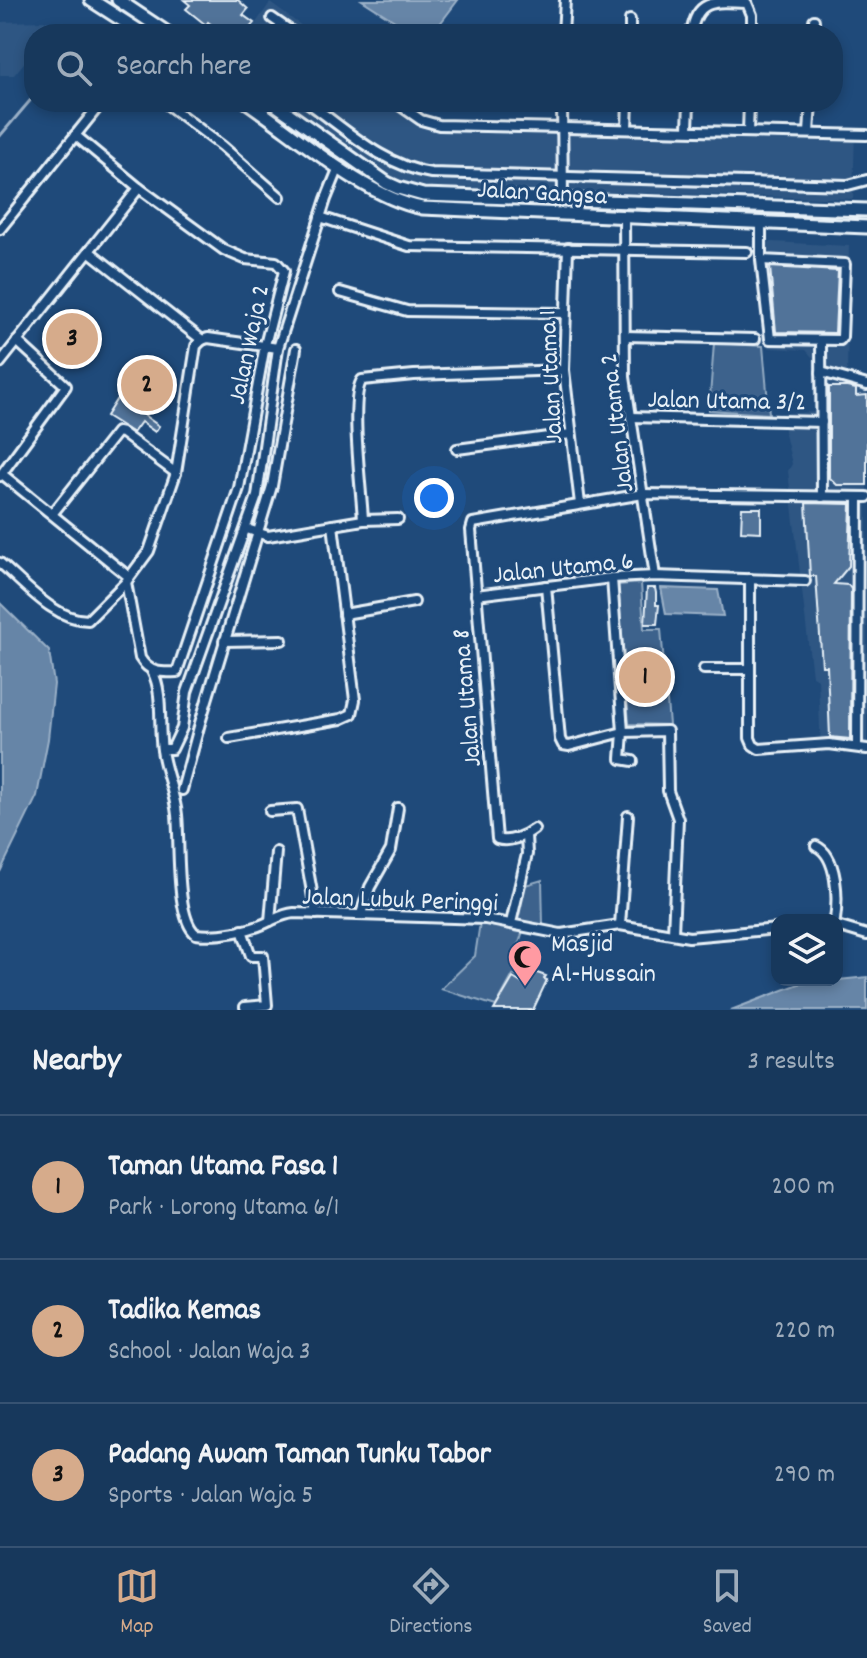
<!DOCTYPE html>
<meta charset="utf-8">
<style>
:root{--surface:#17385c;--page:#244365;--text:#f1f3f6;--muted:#9eacbb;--line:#365272;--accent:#d6ab8b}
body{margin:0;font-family:Dekko,sans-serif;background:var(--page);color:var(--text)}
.controls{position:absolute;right:24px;bottom:24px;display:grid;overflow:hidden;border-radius:16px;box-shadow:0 4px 12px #0003}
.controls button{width:72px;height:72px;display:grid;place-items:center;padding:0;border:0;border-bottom:2px solid var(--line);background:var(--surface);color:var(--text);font:40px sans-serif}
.you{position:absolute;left:434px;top:498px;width:28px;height:28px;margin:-20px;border:6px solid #fff;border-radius:50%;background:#1a73e8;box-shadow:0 0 0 12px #1a73e833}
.badge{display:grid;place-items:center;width:52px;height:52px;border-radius:50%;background:var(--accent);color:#111;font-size:26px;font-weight:700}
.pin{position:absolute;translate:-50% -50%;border:4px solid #fff;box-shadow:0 2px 8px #0006}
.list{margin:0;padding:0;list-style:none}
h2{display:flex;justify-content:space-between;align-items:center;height:104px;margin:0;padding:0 32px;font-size:34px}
h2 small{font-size:26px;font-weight:400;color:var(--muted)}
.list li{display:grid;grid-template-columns:52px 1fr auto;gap:24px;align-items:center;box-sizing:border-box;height:144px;padding:0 32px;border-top:2px solid var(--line)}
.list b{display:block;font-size:30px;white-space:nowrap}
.list p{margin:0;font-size:26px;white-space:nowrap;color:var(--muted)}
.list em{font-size:26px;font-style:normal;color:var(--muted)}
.icon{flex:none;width:44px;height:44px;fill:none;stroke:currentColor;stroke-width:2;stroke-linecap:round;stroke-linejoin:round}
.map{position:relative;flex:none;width:867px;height:1010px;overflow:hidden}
.search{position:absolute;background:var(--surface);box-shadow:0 4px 12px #0003;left:24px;right:24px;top:24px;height:88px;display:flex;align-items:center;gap:20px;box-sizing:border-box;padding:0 28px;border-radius:32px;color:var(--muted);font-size:30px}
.sheet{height:536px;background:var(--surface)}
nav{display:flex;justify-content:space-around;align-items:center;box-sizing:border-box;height:112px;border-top:2px solid var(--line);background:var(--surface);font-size:22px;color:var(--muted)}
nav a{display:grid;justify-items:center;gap:4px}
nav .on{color:var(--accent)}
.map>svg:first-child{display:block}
.built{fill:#2e5683}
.green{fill:#3c628c;stroke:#92aac2;stroke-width:2}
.water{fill:#6685a7;stroke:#9ab0c7;stroke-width:2}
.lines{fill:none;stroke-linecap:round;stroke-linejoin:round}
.stream{stroke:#9ab0c7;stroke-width:3}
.building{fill:#517399;stroke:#e8f1f8;stroke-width:2}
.street-casing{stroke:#e8f1f8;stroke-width:14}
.secondary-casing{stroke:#e8f1f8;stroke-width:17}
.street{stroke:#1f4a7a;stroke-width:8}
.secondary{stroke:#1f4a7a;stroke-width:11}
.labels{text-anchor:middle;stroke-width:6;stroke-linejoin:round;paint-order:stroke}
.street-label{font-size:26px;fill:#e8f1f8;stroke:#1f4a7a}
.poi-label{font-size:26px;fill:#e8f1f8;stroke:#1f4a7a;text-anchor:start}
</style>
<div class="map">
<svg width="867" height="1010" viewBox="0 0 867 1010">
<rect width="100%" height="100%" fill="#1f4a7a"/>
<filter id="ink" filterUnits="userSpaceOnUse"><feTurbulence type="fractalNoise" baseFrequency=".0125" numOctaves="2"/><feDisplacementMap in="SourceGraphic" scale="16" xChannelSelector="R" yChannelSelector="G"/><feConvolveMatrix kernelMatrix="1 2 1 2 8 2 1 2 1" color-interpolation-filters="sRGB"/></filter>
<g filter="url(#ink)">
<g class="built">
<polygon points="270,3 313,34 248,34"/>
<polygon points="47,21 55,25 48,34 34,34 34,51 14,75 0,75 0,22"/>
<polygon points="284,102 408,102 432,119 855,131 853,199 430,187 390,178"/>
<polygon points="752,241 849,246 847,376 867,382 867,756 857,750 846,748 821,753 818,679 812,676 788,471 792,464 780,413 814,412 813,358 806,350 769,348 757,290 758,262"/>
</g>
<g class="green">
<polygon points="714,343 763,346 769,414 709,410"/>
<polygon points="641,583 644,629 661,629 669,725 629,724 618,585"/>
<polygon points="542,880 543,925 513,920 522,886"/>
<polygon points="480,923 524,928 518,946 537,955 526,979 513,975 496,1006 441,989 475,956"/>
</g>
<g class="water">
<polygon points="362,0 458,0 436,29 401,25"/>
<polygon points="661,588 718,590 723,616 666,614"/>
<polygon points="0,603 49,651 54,684 48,739 37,796 0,872"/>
<polygon points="867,977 867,1010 731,1010 799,984"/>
</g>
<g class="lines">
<g class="stream">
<polyline points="190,30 196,34"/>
<polyline points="88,34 93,28"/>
<polyline points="296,102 304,107"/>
<polyline points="311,112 354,141"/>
<polyline points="0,136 34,96"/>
<polyline points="367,150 391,167"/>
</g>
</g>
<g class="building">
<polygon points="184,0 238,0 248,9 243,15 254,23 245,34 234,34 231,31 223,34 208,22 206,25 186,9 190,5"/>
<polygon points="770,267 838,271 835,333 776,332"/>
<polygon points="144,372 161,384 158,387 163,390 158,398 155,396 145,416 159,426 155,432 141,422 133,433 106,416 120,394 126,398"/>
<polygon points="829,387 847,387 856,389 856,396 867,395 867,485 837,485 829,477"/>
<polygon points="806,503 851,504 849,566 834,584 848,585 851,589 850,739 830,737 827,666 822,666 816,576 810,576"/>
<polygon points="742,508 761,508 761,532 741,531"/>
<polygon points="647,588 655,588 656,593 656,605 659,605 657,624 645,624"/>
<polygon points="531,971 546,976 544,979 547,980 533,1010 494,1010 513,978 523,984"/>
</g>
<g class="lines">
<g class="street-casing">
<g id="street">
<polyline points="272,18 295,34"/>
<polyline points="563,34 565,0"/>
<polyline points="630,34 630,20"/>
<path d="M 691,34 C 697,0 711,1 747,3 L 752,15 L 752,34"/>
<polyline points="814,34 814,20"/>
<polyline points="164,102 222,146 280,197"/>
<path d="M 307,102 C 346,129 383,166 431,173 L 848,185 L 867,180"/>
<polyline points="395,102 421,120 439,125 867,135"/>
<polyline points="562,102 563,199"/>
<polyline points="627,128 628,102"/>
<polyline points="688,129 689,102"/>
<polyline points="748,132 749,102"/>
<polyline points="809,133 811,102"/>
<path d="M 75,135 L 139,188 L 224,250 L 245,259 L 276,262 L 284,271 L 265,345 L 239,488 L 177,672 C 161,673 149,673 140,658 L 126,582"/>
<polyline points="320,217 409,246 747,252"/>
<polyline points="624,217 625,377 655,576"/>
<polyline points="0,229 102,102"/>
<polyline points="568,248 564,370 580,504"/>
<polyline points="90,252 202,340"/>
<polyline points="761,260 845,264 842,337 840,340 770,339 761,260 761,223"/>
<polyline points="340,292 407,311 565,313"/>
<polyline points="625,336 755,339"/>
<polyline points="202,340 208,338 278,348"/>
<polyline points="821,341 822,497"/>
<polyline points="0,363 139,188"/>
<polyline points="821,372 867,385"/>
<polyline points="631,417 822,422"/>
<polyline points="457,449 571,434"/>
<polyline points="2,474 129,577"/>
<polyline points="0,476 66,386 17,341"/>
<polyline points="53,513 117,432 122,433 176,473"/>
<path d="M 363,520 C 362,494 349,397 362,380 L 414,375 L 564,370"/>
<polyline points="247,529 268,536 363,520 398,519"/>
<path d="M 0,563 C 25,584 54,620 88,620 L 126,582 L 149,551 L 176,473 L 196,346 L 202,340"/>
<polyline points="612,578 623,732 621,759 633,761"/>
<polyline points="750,579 750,738 753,745 759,749 829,744 867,749"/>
<polyline points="546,586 560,739 563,745 569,746 623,732 667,731 668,791 678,819 673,933"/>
<polyline points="476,595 612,578 655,576 805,581"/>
<polyline points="344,614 414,602"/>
<polyline points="224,641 282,640"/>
<polyline points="704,669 750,669"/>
<path d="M 152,671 C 164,693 158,725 162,750 C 165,772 175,793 177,815 C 180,843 175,918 196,934 C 217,937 251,931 270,921 C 279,917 284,914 294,913 L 485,919 L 561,934 L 620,925 L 689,937 L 777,929"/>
<polyline points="229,738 341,719 352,714 355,700 333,525"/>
<polyline points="857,747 858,497"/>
<polyline points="162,749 172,749 182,728 187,692 257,496 278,348 326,199 339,167"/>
<polyline points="182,790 200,723 272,486 296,349"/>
<polyline points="270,811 297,809 316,914"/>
<path d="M 534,829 C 525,836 509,843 497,839 L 471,530 L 473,523 L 643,494 L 867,497"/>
<path d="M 816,846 C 838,856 838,899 835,920"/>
<polyline points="361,914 370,887 391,850 398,808"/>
<polyline points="270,921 276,852"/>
<polyline points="511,923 527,854 526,835"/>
<polyline points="620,925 628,816"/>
<polyline points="837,926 867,935"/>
<polyline points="242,930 251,956 263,956 267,1005 245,1007"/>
</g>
</g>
<g class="secondary-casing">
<g id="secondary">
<polyline points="91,0 144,34"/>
<polyline points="118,0 169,34"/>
<path d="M 247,102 C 296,135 365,197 422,208 L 867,227"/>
<polyline points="272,102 387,183 398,188 423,195 867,210"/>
</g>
</g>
<use href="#street" class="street"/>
<use href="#secondary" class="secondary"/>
</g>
</g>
<defs>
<g id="mosque-pin" transform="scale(1.8)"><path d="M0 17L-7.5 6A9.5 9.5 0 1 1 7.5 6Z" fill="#ff9aa2" stroke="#1f4a7a"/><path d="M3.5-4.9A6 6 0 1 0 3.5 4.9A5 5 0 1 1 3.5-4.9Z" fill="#111"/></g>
</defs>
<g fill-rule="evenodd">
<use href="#mosque-pin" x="525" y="957"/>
</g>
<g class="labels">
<g class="street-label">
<text transform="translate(542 191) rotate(3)" y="9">Jalan Gangsa</text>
<text transform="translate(247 344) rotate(-78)" y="9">Jalan Waja 2</text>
<text transform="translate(549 377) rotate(-93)" y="9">Jalan Utama 1</text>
<text transform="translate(727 399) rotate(1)" y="9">Jalan Utama 3/2</text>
<text transform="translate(615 423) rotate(-97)" y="9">Jalan Utama 2</text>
<text transform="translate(563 566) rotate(-6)" y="9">Jalan Utama 6</text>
<text transform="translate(465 698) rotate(-95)" y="9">Jalan Utama 8</text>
<text transform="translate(400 898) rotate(2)" y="9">Jalan Lubuk Peringgi</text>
</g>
<g class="poi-label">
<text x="551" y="951">Masjid<tspan x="551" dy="30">Al-Hussain</tspan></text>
</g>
</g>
</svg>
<div class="controls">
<button><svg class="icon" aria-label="layers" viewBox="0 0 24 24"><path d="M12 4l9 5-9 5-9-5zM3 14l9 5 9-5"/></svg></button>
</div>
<div class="you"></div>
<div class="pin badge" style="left:645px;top:677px">1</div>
<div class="pin badge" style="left:147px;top:385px">2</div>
<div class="pin badge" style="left:72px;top:339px">3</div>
<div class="search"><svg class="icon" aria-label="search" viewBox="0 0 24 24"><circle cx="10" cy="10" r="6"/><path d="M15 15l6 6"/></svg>Search here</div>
</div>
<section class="sheet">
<h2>Nearby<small>3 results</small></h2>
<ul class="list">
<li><span class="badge">1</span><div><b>Taman Utama Fasa 1</b><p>Park · Lorong Utama 6/1</p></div><em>200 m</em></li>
<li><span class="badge">2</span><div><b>Tadika Kemas</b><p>School · Jalan Waja 3</p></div><em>220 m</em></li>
<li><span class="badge">3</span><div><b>Padang Awam Taman Tunku Tabor</b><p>Sports · Jalan Waja 5</p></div><em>290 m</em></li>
</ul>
</section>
<nav>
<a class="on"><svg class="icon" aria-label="map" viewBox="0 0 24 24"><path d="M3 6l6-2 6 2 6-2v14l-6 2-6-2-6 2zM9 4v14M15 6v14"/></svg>Map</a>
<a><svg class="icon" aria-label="directions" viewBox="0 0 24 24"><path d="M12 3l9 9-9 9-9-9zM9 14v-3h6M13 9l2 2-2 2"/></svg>Directions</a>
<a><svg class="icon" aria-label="saved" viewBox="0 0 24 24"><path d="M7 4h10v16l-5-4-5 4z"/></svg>Saved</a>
</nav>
